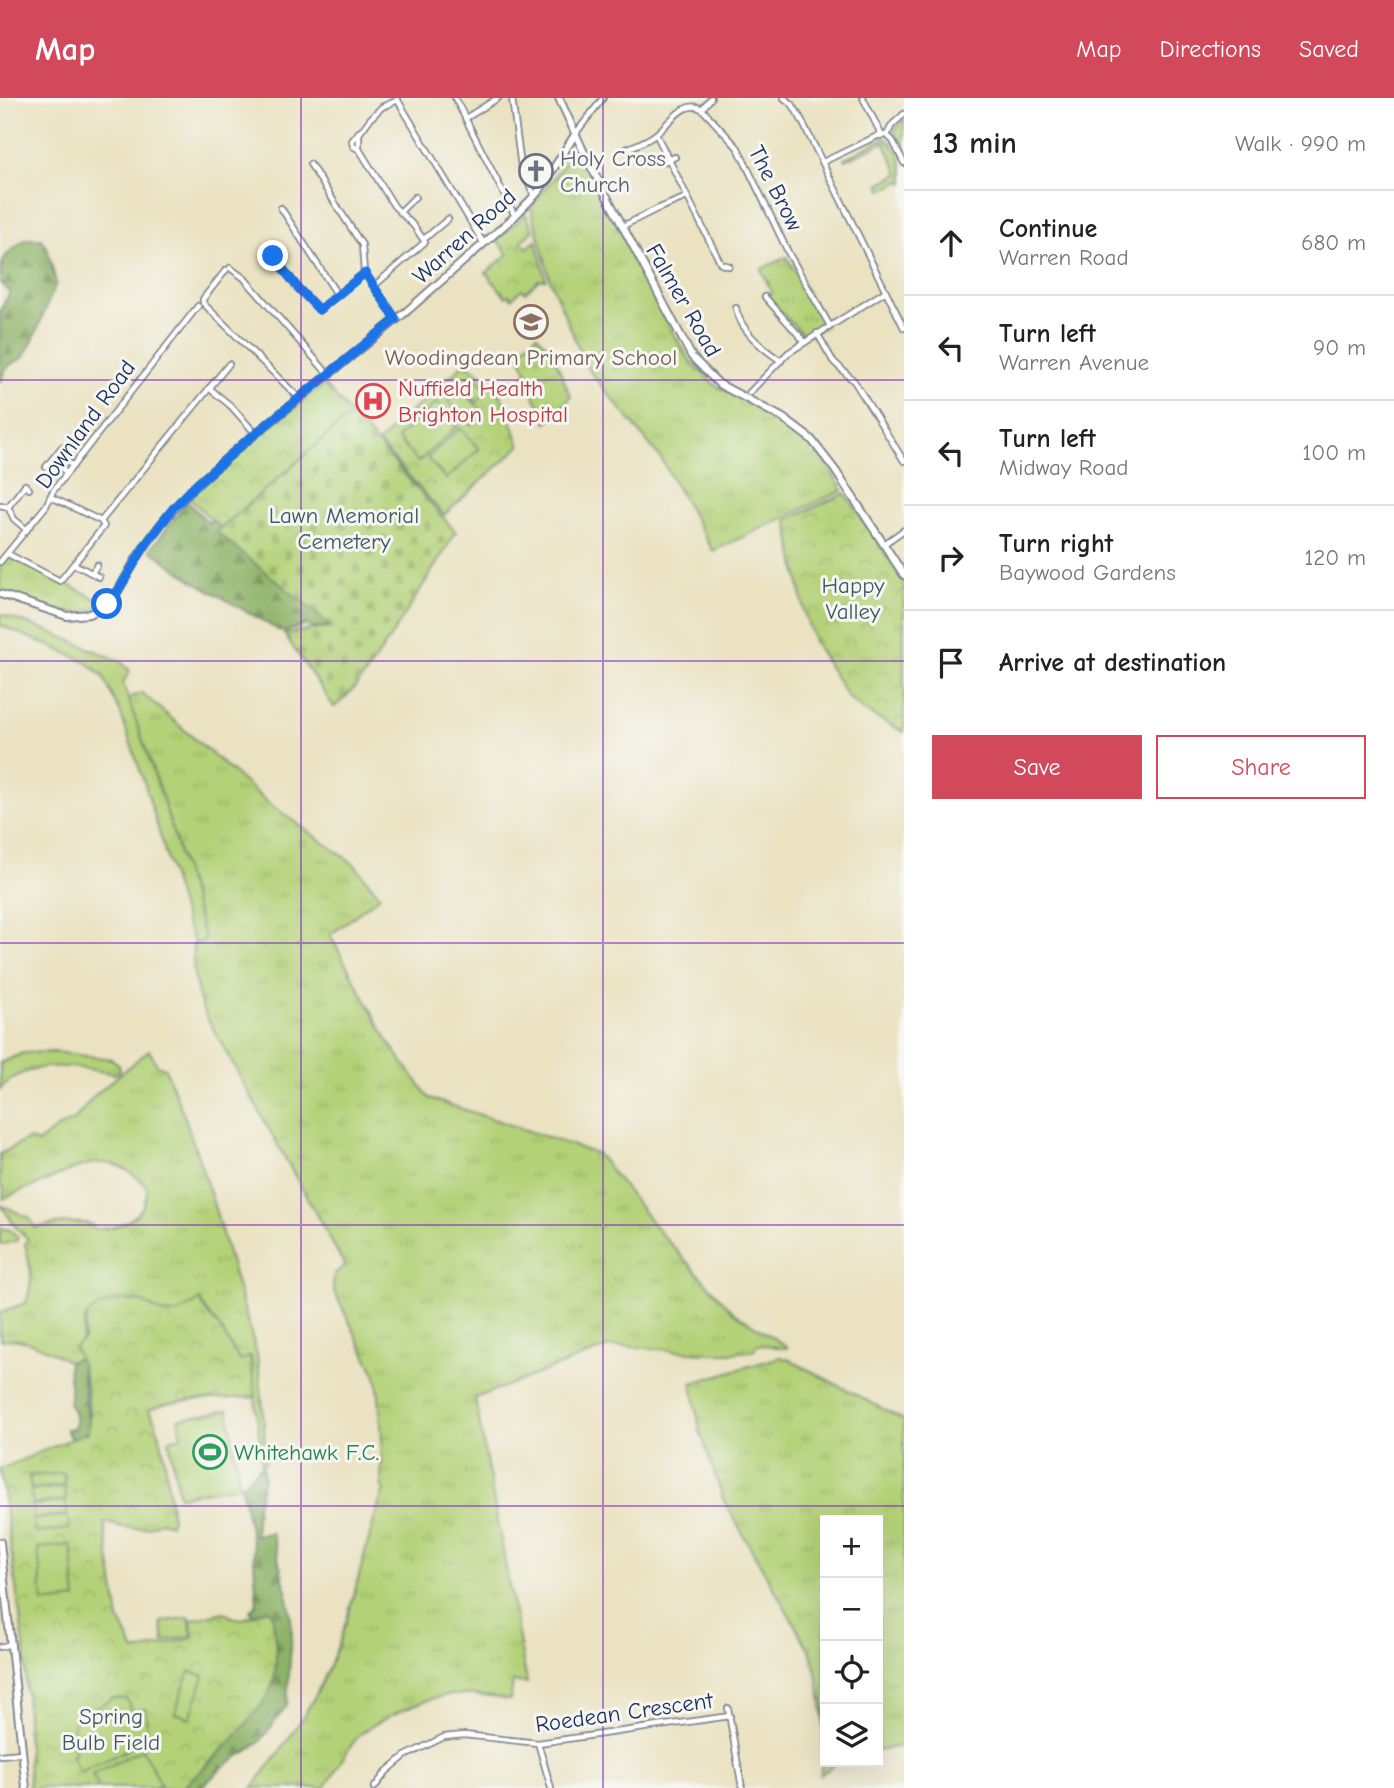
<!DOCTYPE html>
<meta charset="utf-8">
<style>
:root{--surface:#fff;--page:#f6f6f6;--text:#222;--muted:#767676;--line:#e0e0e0;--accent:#d1495b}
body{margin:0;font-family:"Comic Neue",sans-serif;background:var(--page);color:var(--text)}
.controls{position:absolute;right:21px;bottom:21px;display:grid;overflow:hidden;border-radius:0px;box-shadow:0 7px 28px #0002}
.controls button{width:63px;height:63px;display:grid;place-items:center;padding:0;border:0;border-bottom:2px solid var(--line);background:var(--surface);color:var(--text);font:35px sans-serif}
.stop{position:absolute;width:21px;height:21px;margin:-16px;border:5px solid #1a73e8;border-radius:50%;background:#fff}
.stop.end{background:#1a73e8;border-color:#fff;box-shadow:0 2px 7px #0008}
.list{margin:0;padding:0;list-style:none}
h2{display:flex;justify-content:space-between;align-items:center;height:91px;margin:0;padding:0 28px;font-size:30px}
h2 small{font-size:23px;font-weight:400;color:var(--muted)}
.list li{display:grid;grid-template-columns:46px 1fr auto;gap:21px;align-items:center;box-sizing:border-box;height:105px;padding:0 28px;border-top:2px solid var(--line)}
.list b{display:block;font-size:26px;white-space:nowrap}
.list p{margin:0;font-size:23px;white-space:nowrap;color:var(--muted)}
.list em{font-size:23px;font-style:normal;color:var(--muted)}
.actions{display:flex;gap:14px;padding:21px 28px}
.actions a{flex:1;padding:16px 0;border:2px solid var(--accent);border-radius:0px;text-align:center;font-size:24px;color:var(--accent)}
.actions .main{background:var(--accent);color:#fff}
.icon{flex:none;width:38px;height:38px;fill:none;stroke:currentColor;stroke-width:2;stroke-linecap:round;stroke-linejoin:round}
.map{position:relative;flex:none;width:904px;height:1690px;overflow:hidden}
header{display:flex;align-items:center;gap:42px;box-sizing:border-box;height:98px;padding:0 35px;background:var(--accent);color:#fff}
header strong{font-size:33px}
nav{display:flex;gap:38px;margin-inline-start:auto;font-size:24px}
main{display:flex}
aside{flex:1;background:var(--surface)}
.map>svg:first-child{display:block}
.grass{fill:url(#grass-tufts);stroke:#67806a;stroke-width:2}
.forest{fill:url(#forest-firs);stroke:#547163;stroke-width:2}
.cemetery{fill:url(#cemetery-stones);stroke:#67806a;stroke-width:2}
.park{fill:url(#park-crowns);stroke:#67806a;stroke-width:2}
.garden{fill:#b3d177;stroke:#67806a;stroke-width:2}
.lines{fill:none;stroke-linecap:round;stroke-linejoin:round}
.street-casing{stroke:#828890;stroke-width:8}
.secondary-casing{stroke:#828890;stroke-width:10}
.street{stroke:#fff;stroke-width:4.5}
.secondary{stroke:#fff;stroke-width:6}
.route{stroke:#1a73e8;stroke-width:9}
.grid{fill:none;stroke:#7b2cbf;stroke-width:2;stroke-opacity:0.55}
.labels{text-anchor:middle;stroke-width:6;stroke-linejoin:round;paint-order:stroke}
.worship-label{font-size:23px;fill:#5b616d;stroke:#f6f6f2;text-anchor:start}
.street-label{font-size:23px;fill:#1b2f5e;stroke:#f6f6f2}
.education-label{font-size:23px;fill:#785e54;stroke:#f6f6f2}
.health-label{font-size:23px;fill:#be3a42;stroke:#f6f6f2;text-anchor:start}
.park-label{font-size:23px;fill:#415864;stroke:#f6f6f2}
.leisure-label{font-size:23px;fill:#27864d;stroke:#f6f6f2;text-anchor:start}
</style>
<header>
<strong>Map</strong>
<nav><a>Map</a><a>Directions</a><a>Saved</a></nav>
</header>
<main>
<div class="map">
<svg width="904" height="1690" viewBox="0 0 904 1690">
<defs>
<pattern id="grass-tufts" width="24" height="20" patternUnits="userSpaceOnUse" patternTransform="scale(1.75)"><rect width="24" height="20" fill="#b3d177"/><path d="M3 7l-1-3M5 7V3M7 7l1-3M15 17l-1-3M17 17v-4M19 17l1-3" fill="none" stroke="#99b469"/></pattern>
<pattern id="forest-firs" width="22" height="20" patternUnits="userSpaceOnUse" patternTransform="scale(1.75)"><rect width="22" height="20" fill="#8eb368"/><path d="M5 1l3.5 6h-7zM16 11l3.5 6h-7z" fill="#739259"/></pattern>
<pattern id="cemetery-stones" width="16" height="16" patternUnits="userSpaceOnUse" patternTransform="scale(1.75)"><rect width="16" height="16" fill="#b3d177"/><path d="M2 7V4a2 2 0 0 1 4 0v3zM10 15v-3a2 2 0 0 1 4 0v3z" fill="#99b469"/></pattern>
<pattern id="park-crowns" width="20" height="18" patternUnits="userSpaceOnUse" patternTransform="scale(1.75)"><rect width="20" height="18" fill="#b3d177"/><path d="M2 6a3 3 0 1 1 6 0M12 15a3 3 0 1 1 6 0" fill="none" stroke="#99b469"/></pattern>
</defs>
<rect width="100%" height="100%" fill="#f6f6f2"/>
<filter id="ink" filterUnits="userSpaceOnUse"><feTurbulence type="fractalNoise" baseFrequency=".0143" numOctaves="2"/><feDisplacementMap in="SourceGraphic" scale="14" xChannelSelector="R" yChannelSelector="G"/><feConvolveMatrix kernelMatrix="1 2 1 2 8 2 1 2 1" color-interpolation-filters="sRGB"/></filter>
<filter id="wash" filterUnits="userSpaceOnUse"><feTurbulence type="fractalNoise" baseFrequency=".00686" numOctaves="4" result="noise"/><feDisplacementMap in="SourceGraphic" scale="28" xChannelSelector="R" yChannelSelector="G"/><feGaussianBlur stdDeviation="1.57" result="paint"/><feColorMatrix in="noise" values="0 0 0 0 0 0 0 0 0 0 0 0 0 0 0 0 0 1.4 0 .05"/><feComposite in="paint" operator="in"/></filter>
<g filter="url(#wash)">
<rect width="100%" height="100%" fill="#eae2c1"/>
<g class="grass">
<path d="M 882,39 C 899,44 904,70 904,85 L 902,83 L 882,92 L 879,86 L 899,76 L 884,44 L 846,62 L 845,60 L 882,41 Z"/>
<polygon points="572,61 581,62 588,69 672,233 691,264 714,286 773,318 804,338 815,348 843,392 713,453 660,359 587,270 550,182 531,110 565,64"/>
<polygon points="787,159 826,228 809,237 802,236 767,199 772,195 761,171"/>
<path d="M 8,457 L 105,505 C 72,527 33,505 0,494 L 0,465 Z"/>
<path d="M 142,595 L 267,704 L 354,766 L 380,798 L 330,837 L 389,945 L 429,1000 L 598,1056 L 663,1138 L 733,1214 L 786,1248 L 787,1250 C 776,1250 768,1246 757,1247 L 754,1252 C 719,1259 682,1253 647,1250 C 633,1249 623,1247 608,1249 L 475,1300 L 527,1585 L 513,1584 L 510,1602 C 458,1593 442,1593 394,1616 C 382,1622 367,1629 358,1639 C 345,1653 336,1674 325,1690 L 252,1690 C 281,1653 309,1615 328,1572 C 354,1514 363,1450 384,1391 L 381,1388 L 382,1340 L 378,1287 L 376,1278 L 333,1191 L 334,1176 L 345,1168 L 204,914 C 195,892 192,871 193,847 L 205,842 L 164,705 L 128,600 Z"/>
<path d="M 149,952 L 157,967 L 165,970 L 185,1020 L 213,1104 L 257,1256 L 262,1298 L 266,1364 L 262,1367 L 251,1259 L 240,1264 L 219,1228 L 206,1214 L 170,1216 L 157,1213 L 85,1220 L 80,1260 L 69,1264 C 48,1252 25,1238 0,1242 L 0,1214 L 26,1205 C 34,1182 31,1170 25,1146 L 28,1141 L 16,1129 L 1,1107 L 30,1120 L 35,1130 C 46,1128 56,1125 68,1125 C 73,1125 84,1124 90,1126 C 98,1130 89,1131 99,1131 C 123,1131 148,1115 147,1089 C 112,1052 89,1064 48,1082 C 33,1089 18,1093 3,1101 L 4,1090 L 0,1087 L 0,1056 L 28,1041 L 38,1045 L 55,1031 L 75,1021 L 95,997 Z"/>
<path d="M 55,954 L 112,961 L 119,967 L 120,973 L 115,976 C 77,968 30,959 0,991 L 0,965 L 23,955 Z"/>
<polygon points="0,1130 10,1132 18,1139 16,1143 0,1147"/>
<path d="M 780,1259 L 790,1262 L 904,1322 L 904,1647 L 878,1653 L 878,1422 L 825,1422 L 825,1664 L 839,1664 L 820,1677 C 827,1639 823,1594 812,1557 L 724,1403 L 700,1333 L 692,1285 Z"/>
</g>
<g class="forest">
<path d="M 26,141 L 41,141 L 47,150 L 56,185 L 33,242 L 23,260 L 11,266 L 5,272 L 0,284 L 0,213 L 10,194 L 0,185 C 0,160 6,155 26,141 Z"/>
<polygon points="212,394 227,444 231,447 240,444 329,526 328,528 312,530 306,527 284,534 280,533 192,482 150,452 187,404 210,426 212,416"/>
<path d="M 80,1260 L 89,1327 L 88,1334 L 73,1346 L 66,1331 L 75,1330 C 76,1319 75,1314 69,1305 C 74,1291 66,1277 69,1264 Z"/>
<polygon points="262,1367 264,1379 257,1408 255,1437 272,1435 289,1505 292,1530 287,1607 259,1645 223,1669 201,1690 181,1690 216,1659 274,1583 276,1554 272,1514 254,1517 250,1513 257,1505 253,1448 241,1387"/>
</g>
<path class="cemetery" d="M 352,317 L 456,434 C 434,470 412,506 389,541 C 373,565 358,591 334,609 L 284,536 L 331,529 C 295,495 254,467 217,434 L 342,324 Z"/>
<g class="park">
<polygon points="904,20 904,59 894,33"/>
<polygon points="526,116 533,133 521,143 527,150 536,143 546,181 539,182 525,194 522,191 512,200 509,197 506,199 486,175 508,156 497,142"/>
<polygon points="537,237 551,251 571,299 547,325 524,277 528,276 518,254"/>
<path d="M 464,266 C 504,284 506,310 520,348 L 444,417 L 378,344 Z"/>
<polygon points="324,286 352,317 342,324 221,430 190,401 193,397 239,354 240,356 243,351"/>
<polygon points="845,395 904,483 904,634 864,613 847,598 815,545 805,517 787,422"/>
<path d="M 120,1201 L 143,1204 L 162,1215 L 170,1216 L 178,1215 L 200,1202 L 206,1214 L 219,1228 L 240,1263 L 250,1258 L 256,1299 C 219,1302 183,1298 148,1312 C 165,1331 168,1394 172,1421 L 170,1426 L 160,1423 C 149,1435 118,1429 104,1424 L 119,1521 L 135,1554 L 193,1540 L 191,1522 L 223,1514 L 234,1520 L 243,1521 L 267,1511 L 272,1514 C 274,1533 279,1566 273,1585 C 263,1616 207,1667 181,1690 L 29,1690 L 25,1555 L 0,1371 L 88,1334 C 91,1309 86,1272 74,1250 L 84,1241 C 84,1209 92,1212 120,1201 Z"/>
</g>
<g class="garden">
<polygon points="473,277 488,293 476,304 461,288"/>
<polygon points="461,291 484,315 471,327 448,303"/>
<polygon points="436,305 457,328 418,364 397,340"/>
<polygon points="460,330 479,351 446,381 427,360"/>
<polygon points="0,516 43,531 120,563 130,573 123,585 164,705 205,842 195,846 186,826 147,693 120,614 103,578 85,563 0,527"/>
<polygon points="228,1312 240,1388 179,1398 169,1342 181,1339 178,1321"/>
<polygon points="64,1375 65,1388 31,1391 29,1378"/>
<polygon points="65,1389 66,1402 32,1406 31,1392"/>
<polygon points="66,1403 67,1417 33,1420 32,1407"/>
<polygon points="68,1418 69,1431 35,1435 33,1421"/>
<polygon points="71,1447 76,1501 43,1505 38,1450"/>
<polygon points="189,1519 192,1538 164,1543 161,1524"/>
<polygon points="189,1573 204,1578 190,1620 175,1615"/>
<path d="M 112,1600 L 127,1601 L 131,1613 L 146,1611 C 147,1622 148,1635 139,1643 C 127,1655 95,1666 80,1674 L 71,1657 L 76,1654 L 69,1642 C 72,1636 72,1631 74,1626 C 81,1615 102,1608 112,1600 Z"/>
<polygon points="142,1651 161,1686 153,1690 99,1690 92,1677"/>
</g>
</g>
<g filter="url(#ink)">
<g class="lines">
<g class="street-casing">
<g id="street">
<polyline points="455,0 515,118"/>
<polyline points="512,0 521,69 535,99"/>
<polyline points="784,0 792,6 800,19 904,230"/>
<polyline points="863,0 881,36"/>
<polyline points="397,1 484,146"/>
<polyline points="702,11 711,0"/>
<polyline points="466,20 498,0"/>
<polyline points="576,35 603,0"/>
<polyline points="656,36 721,166 729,168"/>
<polyline points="887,37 893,43 904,65"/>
<polyline points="887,37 892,27 904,16"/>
<polyline points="358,51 353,48 352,43 359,34"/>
<path d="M 626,51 C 634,48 644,44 652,39 C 667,30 682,0 702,11 L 738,50 L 789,156 L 830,228"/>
<polyline points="663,64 675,59"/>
<polyline points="823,64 877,38 887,37"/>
<polyline points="310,66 362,147 364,174 396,221"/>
<polyline points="281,110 338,198"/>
<polyline points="400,114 415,99"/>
<polyline points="623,128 657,111 687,99"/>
<polyline points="424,141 448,121"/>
<polyline points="267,150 298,190 319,212 364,175"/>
<polyline points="230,170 244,180 328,276"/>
<polyline points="226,172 203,201 203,205 299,300"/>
<polyline points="374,188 425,144 414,128 394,108 359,51 359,36 370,21 382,9 398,2"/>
<polyline points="765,199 804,243"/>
<path d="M 736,210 C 740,232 763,251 781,263"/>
<polyline points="817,235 833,263 854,283 904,363"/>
<polyline points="209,290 231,308 255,335"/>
<polyline points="749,295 788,255 886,193"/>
<polyline points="57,356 73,368"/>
<polyline points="52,362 67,375"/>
<polyline points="46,369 62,349"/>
<polyline points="51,399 101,423"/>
<polyline points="0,407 8,409"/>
<polyline points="101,423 229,266"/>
<polyline points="27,432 14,421 8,409 25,387 29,391"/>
<polyline points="884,446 904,432"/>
<polyline points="8,456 60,483 104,428 101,423"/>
<polyline points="0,464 46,408 53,393 198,208"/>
<polyline points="74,466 99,479"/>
<polyline points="92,475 97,467"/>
<polyline points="0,1549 11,1546"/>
<polyline points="728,1610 742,1690"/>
<polyline points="538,1645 551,1690"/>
<polyline points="0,1657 22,1655"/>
<polyline points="374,1690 387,1673 405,1658 444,1639 464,1637 538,1645 730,1618"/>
</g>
</g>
<g class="secondary-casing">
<g id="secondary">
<polyline points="559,0 588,63 692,259 719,286 783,320 811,341 835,372 904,477"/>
<polyline points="561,61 577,57 588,63"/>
<polyline points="0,496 67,518 89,516 105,509 115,498 138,458 160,427 195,388 244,345 407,213 515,118 540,92 576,35"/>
<polyline points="0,1444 26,1690"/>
</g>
</g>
<use href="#street" class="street"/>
<use href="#secondary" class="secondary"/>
</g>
</g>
<g class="lines" filter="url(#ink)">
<polyline class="route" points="107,506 115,498 146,446 174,409 195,388 244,345 396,221 365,175 319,212 298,190 273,158"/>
</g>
<path class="grid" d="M 301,0 L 301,1690M 603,0 L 603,1690M 0,282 L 904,282M 0,563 L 904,563M 0,845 L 904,845M 0,1127 L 904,1127M 0,1408 L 904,1408"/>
<defs>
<g id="church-ring" transform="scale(1.75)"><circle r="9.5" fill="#f6f6f2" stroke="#6b7280" stroke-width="1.5"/><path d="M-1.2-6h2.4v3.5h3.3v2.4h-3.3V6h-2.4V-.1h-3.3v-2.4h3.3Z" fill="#6b7280"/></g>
<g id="school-ring" transform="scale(1.75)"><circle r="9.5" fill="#f6f6f2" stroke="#8d6e63" stroke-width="1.5"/><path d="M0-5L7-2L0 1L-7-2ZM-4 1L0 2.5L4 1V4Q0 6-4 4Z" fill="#8d6e63"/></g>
<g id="hospital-ring" transform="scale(1.75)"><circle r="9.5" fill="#f6f6f2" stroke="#e0444e" stroke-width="1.5"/><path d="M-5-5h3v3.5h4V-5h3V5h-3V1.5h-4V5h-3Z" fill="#e0444e"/></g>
<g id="stadium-ring" transform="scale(1.75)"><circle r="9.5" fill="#f6f6f2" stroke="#2e9e5b" stroke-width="1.5"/><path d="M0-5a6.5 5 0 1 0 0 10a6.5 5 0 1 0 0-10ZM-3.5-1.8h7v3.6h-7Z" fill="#2e9e5b"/></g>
</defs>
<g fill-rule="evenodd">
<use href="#church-ring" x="536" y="73"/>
<use href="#school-ring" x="531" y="224"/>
<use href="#hospital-ring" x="373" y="303"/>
<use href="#stadium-ring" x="210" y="1354"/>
</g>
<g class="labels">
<g class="worship-label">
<text x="560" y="68">Holy Cross<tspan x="560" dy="26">Church</tspan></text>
</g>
<g class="street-label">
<text transform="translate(776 90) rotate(63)" y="8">The Brow</text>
<text transform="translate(464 138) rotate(-42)" y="8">Warren Road</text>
<text transform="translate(684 202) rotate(60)" y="8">Falmer Road</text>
<text transform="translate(85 326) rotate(-54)" y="8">Downland Road</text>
<text transform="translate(624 1614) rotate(-8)" y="8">Roedean Crescent</text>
</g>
<g class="education-label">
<text x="531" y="267">Woodingdean Primary School</text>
</g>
<g class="health-label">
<text x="398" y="298">Nuffield Health<tspan x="398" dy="26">Brighton Hospital</tspan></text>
</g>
<g class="park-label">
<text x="344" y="425">Lawn Memorial<tspan x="344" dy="26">Cemetery</tspan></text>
<text x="853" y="495">Happy<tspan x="853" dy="26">Valley</tspan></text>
<text x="111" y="1626">Spring<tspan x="111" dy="26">Bulb Field</tspan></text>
</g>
<g class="leisure-label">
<text x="234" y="1362">Whitehawk F.C.</text>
</g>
</g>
</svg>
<div class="controls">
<button>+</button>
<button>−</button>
<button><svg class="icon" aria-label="locate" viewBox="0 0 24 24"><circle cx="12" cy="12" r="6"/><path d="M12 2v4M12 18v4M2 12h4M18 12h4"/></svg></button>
<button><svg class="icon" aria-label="layers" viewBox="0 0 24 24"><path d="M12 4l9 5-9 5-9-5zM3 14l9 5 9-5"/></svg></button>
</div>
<div class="stop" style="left:107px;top:506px"></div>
<div class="stop end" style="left:273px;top:158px"></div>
</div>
<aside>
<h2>13 min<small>Walk · 990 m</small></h2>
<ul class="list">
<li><svg class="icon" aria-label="ahead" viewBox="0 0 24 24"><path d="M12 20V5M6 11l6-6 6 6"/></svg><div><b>Continue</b><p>Warren Road</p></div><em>680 m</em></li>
<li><svg class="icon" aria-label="left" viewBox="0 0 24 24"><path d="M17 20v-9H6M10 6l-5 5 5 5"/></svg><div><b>Turn left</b><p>Warren Avenue</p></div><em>90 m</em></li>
<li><svg class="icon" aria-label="left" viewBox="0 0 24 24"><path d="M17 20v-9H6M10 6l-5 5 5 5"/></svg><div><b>Turn left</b><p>Midway Road</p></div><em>100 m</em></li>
<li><svg class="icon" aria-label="right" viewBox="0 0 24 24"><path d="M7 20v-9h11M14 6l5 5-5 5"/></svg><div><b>Turn right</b><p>Baywood Gardens</p></div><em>120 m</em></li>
<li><svg class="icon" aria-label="arrive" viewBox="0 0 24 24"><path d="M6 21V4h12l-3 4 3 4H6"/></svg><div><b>Arrive at destination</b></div></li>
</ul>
<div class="actions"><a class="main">Save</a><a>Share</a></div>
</aside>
</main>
